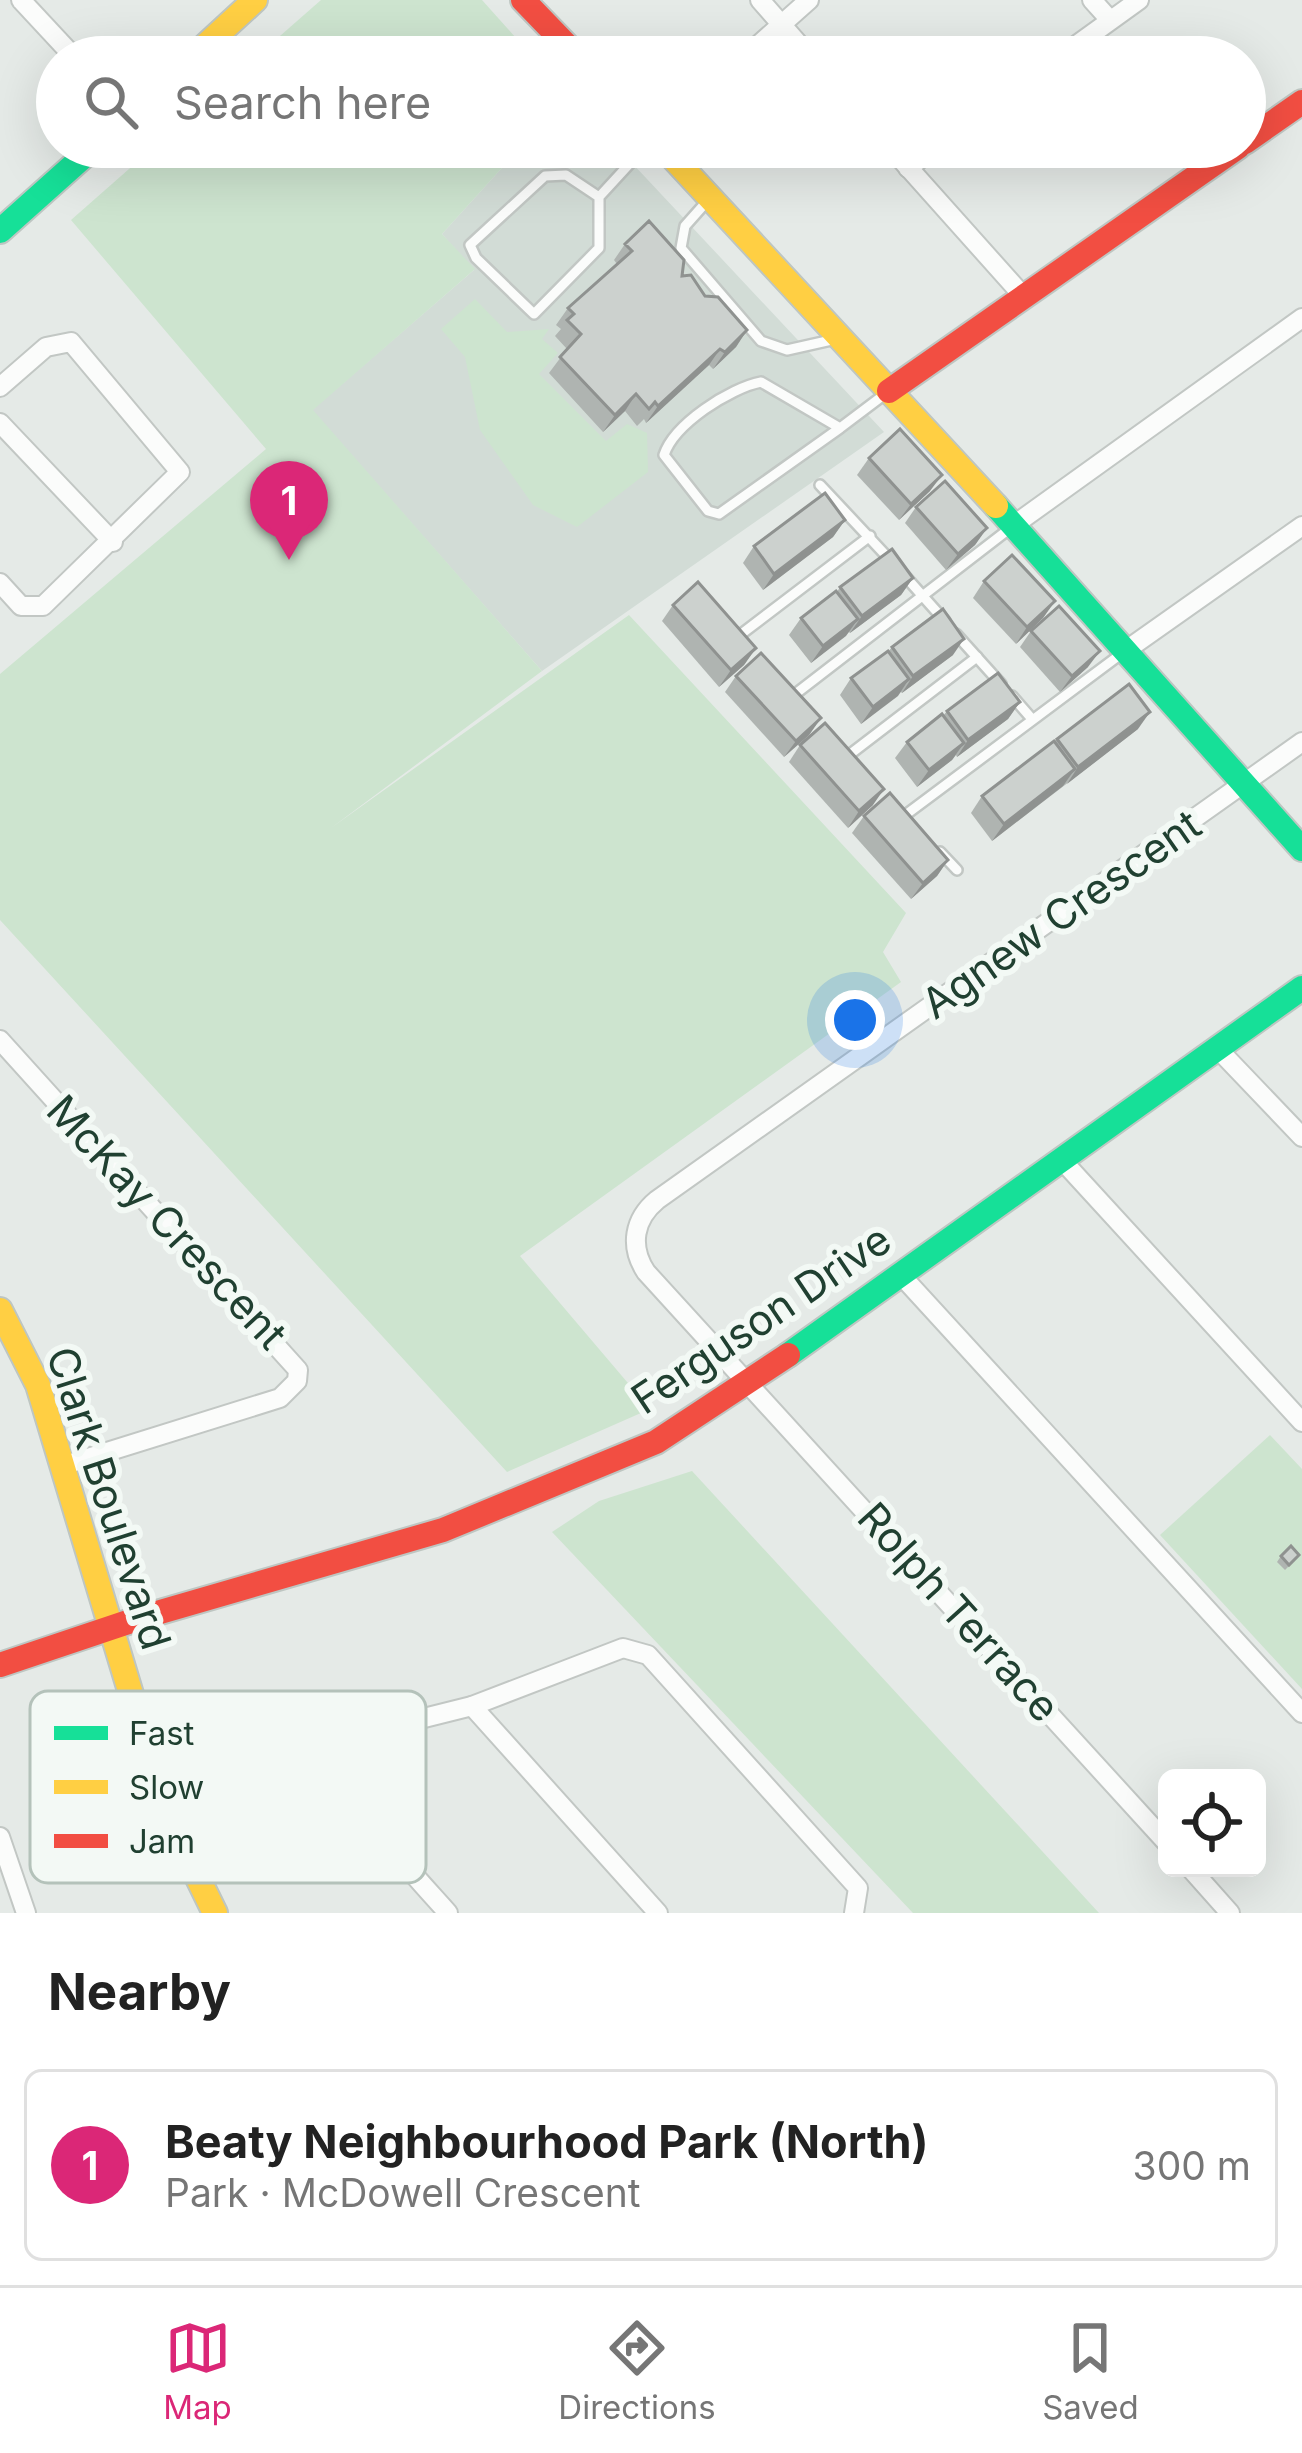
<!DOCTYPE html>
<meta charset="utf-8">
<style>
:root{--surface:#fff;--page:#f6f6f6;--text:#222;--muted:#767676;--line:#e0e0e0;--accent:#db2777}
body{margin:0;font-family:Inter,sans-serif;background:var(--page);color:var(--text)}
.controls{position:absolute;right:36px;bottom:36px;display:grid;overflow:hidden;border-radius:18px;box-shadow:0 12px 48px #0002}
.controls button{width:108px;height:108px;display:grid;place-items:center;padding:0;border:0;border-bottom:3px solid var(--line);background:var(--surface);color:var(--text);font:60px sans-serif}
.you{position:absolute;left:855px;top:1020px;width:42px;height:42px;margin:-30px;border:9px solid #fff;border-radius:50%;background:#1a73e8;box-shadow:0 0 0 18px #1a73e833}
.badge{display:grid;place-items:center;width:78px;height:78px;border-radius:50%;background:var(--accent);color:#fff;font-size:39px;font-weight:700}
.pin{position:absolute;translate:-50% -99px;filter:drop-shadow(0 3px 6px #0008)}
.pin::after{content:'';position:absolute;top:63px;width:42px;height:36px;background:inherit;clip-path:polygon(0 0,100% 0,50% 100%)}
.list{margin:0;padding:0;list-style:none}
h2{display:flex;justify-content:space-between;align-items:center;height:156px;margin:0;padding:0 48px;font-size:51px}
h2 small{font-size:39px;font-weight:400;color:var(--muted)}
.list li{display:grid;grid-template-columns:78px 1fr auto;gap:36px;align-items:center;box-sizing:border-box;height:192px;margin:0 24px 24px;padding:0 24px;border:3px solid var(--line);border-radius:18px}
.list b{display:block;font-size:45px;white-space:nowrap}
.list p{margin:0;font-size:39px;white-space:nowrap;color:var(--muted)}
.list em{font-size:39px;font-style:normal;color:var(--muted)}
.icon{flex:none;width:66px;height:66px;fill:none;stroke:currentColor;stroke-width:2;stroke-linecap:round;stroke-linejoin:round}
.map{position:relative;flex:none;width:1302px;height:1913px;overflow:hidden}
.search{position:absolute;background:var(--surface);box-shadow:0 12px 48px #0002;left:36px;right:36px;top:36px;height:132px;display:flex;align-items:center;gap:30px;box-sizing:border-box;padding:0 42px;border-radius:66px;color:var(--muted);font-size:45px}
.sheet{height:372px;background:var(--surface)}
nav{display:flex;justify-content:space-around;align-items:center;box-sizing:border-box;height:168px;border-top:3px solid var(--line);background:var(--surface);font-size:33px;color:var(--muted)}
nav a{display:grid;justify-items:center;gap:6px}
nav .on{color:var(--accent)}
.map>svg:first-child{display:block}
.built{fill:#d2dcd6}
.green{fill:#cde4cf}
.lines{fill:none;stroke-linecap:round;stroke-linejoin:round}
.lane-casing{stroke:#c2c7c4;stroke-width:14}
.street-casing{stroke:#c2c7c4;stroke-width:22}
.fast-casing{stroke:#bec6c2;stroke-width:28}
.slow-casing{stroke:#bec6c2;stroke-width:28}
.jam-casing{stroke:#bec6c2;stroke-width:28}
.lane{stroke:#fbfcfb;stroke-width:9}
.street{stroke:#fbfcfb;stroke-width:18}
.fast{stroke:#16e098;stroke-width:24}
.slow{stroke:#ffcf43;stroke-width:24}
.jam{stroke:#f24e42;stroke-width:24}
.wall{fill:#afb4b1}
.shaded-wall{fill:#8f9290}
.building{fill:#ccd1ce;stroke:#8f9290;stroke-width:3}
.labels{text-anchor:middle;stroke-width:12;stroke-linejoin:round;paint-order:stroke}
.street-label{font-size:42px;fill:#204031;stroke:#f3f9f5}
.key{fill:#f3f9f5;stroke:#b4c2ba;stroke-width:3}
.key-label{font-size:33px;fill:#204031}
</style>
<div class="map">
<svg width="1302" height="1913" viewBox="0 0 1302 1913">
<rect width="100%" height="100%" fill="#e5eae7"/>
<polygon class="built" points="521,147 617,147 884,432 542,671 312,410 474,270 442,234"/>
<g class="green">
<polygon points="321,0 482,0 533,57 256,57"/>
<polygon points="154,147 521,147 442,234 475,269 313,410 542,671 331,828 629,615 906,913 883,952 901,982 520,1256 650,1409 507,1472 0,920 0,674 266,449 71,220"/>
<polygon points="475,299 507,332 549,329 542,339 558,353 539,374 606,441 627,424 647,433 648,472 577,527 533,505 480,430 465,357 441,329"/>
<polygon points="1270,1435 1302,1469 1302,1689 1160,1535"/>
<polygon points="692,1471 1099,1913 913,1913 552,1532 599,1501"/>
</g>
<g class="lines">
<g class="lane-casing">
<g id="lane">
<polyline points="599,197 566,175 545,176 470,245 476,258 534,314 599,248 599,197 645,147"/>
<polyline points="709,199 685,226 681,248 761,341 787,350 836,339"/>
<path d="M 840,428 L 719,514 L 708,511 L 664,455 C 674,424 730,388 761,382 L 840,428 L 889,391"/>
<polyline points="820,485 893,563"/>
<polyline points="904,575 945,621"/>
<polyline points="956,634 1001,684"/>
<polyline points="740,635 870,536"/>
<polyline points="794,695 1013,526"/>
<polyline points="1012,696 1032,719"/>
<polyline points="849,755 977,657"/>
<polyline points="904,816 1125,651"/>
<polyline points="940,852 957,870"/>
</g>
</g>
<g class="street-casing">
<g id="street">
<polyline points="21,0 74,57"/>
<polyline points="760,0 810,57"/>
<polyline points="1092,0 1110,20"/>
<polyline points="745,57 809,0"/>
<polyline points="1060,57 1139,0"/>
<polyline points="890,147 1024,297"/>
<polyline points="908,168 936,147"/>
<polyline points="0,387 46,347 71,342 180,472 43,606 21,606 0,583"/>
<polyline points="0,423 113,542"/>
<polyline points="1014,525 1302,318"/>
<polyline points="1125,651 1302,526"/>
<polyline points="0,1040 298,1370 297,1381 280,1398 62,1466"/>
<polyline points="1217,1048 1302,1137"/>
<polyline points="1060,1158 1302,1422"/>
<polyline points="900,1274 1302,1713"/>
<polyline points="472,1706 658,1913"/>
<polyline points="0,1837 26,1913"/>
<path d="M 1167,1843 L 646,1272 C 629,1246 634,1219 657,1200 L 1302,742"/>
<polyline points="1190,1868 1230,1913"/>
<path d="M 448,1913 C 414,1874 338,1800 347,1745 L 368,1732 L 472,1706 L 623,1648 L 648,1655 L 858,1888 L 854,1913"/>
</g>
</g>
<g class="fast-casing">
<g id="fast">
<polyline points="0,231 94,147"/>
<polyline points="996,506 1302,849"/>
<polyline points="788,1355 1302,988"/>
</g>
</g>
<g class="slow-casing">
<g id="slow">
<polyline points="193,57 255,0"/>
<polyline points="663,147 996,506"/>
<polyline points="0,1310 38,1385 168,1817 215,1913"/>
</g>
</g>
<g class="jam-casing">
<g id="jam">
<polyline points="523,0 578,57"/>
<polyline points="1245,142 1302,102"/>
<polyline points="889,391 1238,147"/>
<polyline points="0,1665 143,1617 443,1530 656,1442 788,1355"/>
</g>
</g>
<use href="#lane" class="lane"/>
<use href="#street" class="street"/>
<use href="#fast" class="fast"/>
<use href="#slow" class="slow"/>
<use href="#jam" class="jam"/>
</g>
<g class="wall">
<polygon points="625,244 682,276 747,330 736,347 713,369 709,365 646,423 644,419 637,426 625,411 603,432 549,373 567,349 555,336 561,329 556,325 568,308 617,264 614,260"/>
<polygon points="869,458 930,491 899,520 857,475"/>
<polygon points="916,507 987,528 975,545 946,570 905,523"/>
<polygon points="845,520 833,537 763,590 743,563 754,546"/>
<polygon points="913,578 901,595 850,633 849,632 811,663 789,635 801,618 837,592 840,587"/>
<polygon points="984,581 1055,601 1043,618 1016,644 973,598"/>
<polygon points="673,605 756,648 744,665 719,687 662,621"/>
<polygon points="1031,631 1088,667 1060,692 1020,647"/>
<polygon points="892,647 953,655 902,693 901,692 861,724 840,695 851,678 888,652"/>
<polygon points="736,676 821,718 809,735 784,757 725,692"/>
<polygon points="1020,702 1008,719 957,757 956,755 952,760 917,787 895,758 907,742 943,716 947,711"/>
<polygon points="1138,729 992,841 971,813 982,796 1057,739"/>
<polygon points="800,745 873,805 848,828 789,762"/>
<polygon points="864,816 948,860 937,876 911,899 852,833"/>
<polygon points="1281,1556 1295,1560 1285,1570 1277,1562"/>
</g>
<g class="shaded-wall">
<polygon points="747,330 736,347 713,369 725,352"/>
<polygon points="720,349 709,365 646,423 658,406"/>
<polygon points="636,394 625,411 603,432 615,415"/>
<polygon points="942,475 930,491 899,520 911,504"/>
<polygon points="845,520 833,537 763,590 774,574"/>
<polygon points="987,528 975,545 946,570 958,554"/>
<polygon points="913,578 901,595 850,633 862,616"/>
<polygon points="1055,601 1043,618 1016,644 1027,627"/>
<polygon points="858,619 846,636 811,663 823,646"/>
<polygon points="964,639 953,655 902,693 913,676"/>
<polygon points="756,648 744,665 719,687 731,670"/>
<polygon points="1100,651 1088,667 1060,692 1072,676"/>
<polygon points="909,679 898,696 861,724 873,707"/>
<polygon points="1020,702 1008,719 957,757 968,740"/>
<polygon points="1150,712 1138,729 1067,784 1078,767"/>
<polygon points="821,718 809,735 784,757 796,741"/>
<polygon points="964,743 952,760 917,787 929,770"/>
<polygon points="1075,769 1063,786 992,841 1004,824"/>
<polygon points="884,789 873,805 848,828 859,811"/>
<polygon points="948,860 937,876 911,899 923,883"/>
</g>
<g class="building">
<polygon points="649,221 684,260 682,276 691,275 705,296 718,297 747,330 725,352 720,349 658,406 655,402 649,409 636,394 615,415 560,357 581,334 567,320 574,314 568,308 632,251 625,244"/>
<polygon points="900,429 942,475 911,504 869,458"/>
<polygon points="945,481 987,528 958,554 916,507"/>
<polygon points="825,493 845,520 774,574 754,546"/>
<polygon points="892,549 913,578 862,616 840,587"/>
<polygon points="1012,555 1055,601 1027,627 984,581"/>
<polygon points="698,582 756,648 731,670 673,605"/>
<polygon points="836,591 858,619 823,646 801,618"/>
<polygon points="1059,606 1100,651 1072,676 1031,631"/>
<polygon points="943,609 964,639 913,676 892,647"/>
<polygon points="888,651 909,679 873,707 851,678"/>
<polygon points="761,653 821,718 796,741 736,676"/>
<polygon points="998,673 1020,702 968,740 947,711"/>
<polygon points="1129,684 1150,712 1078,767 1057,739"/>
<polygon points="942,714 964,743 929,770 907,742"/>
<polygon points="825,723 884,789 859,811 800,745"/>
<polygon points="1054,741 1075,769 1004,824 982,796"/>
<polygon points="890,793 948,860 923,883 864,816"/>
<polygon points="1291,1546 1299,1555 1289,1565 1281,1556"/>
</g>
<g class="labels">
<g class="street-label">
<text transform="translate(1061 914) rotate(-35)" y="15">Agnew Crescent</text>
<text transform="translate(167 1222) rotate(47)" y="15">McKay Crescent</text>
<text transform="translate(761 1319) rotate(-34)" y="15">Ferguson Drive</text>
<text transform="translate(109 1498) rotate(72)" y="15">Clark Boulevard</text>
<text transform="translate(959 1612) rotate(48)" y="15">Rolph Terrace</text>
</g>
</g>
<rect x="30" y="1691" width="396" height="192" rx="18" class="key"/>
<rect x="54" y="1726" width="54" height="14" fill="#16e098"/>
<rect x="54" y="1780" width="54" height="14" fill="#ffcf43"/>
<rect x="54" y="1834" width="54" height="14" fill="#f24e42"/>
<g class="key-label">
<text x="129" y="1745">Fast</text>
<text x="129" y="1799">Slow</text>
<text x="129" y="1853">Jam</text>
</g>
</svg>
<div class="controls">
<button><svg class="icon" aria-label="locate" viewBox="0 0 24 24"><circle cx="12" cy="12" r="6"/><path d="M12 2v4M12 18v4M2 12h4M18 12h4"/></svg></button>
</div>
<div class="you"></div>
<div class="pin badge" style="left:289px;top:560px">1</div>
<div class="search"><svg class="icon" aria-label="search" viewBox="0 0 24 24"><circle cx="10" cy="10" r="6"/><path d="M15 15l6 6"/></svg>Search here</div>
</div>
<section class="sheet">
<h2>Nearby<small></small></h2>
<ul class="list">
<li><span class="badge">1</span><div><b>Beaty Neighbourhood Park (North)</b><p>Park · McDowell Crescent</p></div><em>300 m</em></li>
</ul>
</section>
<nav>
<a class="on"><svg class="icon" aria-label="map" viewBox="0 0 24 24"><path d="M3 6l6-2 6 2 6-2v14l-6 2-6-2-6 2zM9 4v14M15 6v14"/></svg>Map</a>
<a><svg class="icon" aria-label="directions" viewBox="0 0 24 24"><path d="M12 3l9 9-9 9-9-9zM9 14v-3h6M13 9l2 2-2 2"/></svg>Directions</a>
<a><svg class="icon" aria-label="saved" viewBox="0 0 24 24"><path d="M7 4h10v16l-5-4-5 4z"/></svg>Saved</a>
</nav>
